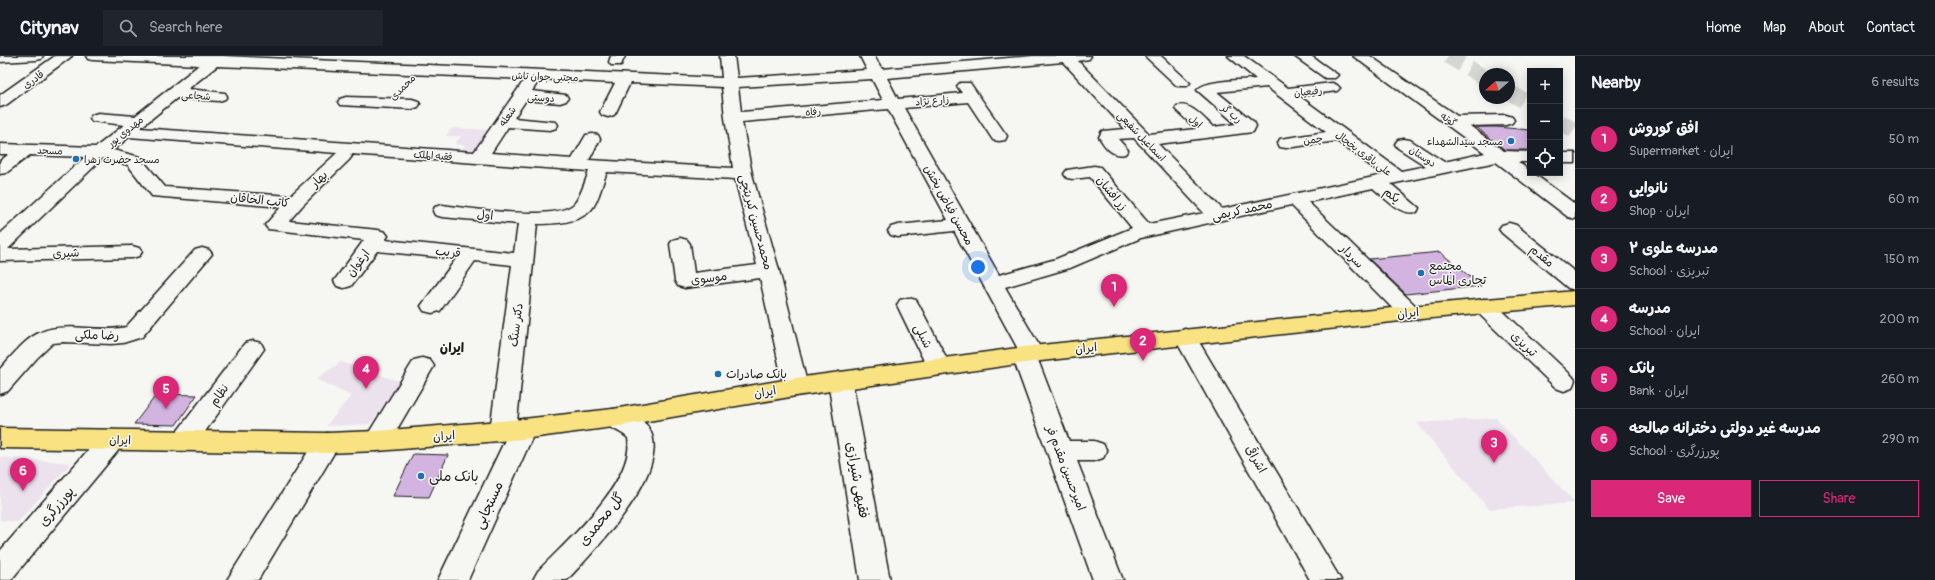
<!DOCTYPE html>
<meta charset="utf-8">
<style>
:root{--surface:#171b24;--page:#20242c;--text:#f1f3f6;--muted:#9ea1a6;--line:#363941;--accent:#db2777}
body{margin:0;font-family:Pangolin,"Playpen Sans Arabic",sans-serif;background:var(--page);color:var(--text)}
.controls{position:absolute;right:12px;top:12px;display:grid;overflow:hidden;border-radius:0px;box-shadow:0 2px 10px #0003}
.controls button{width:36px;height:36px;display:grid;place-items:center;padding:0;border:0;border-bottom:1px solid var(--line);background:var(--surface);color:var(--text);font:20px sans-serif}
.compass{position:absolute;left:1479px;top:12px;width:36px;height:36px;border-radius:50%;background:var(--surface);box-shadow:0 2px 10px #0003;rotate:250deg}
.you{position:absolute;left:978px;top:211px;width:14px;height:14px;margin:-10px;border:3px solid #fff;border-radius:50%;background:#1a73e8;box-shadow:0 0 0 6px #1a73e833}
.badge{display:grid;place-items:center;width:26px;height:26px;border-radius:50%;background:var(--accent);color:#fff;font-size:13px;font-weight:700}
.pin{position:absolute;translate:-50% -33px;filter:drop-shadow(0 1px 2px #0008)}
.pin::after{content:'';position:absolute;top:21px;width:14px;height:12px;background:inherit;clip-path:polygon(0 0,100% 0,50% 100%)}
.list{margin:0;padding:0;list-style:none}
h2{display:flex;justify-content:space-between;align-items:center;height:52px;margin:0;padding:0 16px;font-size:17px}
h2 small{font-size:13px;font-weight:400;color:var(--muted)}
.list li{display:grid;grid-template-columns:26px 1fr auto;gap:12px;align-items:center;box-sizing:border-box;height:60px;padding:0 16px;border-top:1px solid var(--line)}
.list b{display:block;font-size:15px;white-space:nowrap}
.list p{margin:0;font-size:13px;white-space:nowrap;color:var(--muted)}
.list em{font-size:13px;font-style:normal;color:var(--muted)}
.actions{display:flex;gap:8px;padding:12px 16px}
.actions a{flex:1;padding:9px 0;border:1px solid var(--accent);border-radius:0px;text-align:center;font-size:14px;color:var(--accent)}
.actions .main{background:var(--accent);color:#fff}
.icon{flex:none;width:22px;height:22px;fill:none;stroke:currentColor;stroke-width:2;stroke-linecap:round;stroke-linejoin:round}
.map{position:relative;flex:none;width:1575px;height:524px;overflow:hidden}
header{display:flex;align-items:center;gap:24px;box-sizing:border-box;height:56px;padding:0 20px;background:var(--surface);border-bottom:1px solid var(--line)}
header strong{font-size:19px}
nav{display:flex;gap:22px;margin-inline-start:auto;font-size:14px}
.search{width:280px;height:36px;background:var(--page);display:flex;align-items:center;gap:10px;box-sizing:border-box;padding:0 14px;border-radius:0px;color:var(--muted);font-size:15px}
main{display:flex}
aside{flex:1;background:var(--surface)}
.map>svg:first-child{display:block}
.built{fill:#ece2ed}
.building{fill:#d3b4e1;stroke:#1c1c1c}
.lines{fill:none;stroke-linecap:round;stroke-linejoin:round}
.major-tunnel{stroke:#d5d5d2;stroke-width:16;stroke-dasharray:16 8;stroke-linecap:butt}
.minor-casing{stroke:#1c1c1c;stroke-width:3}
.major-casing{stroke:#1c1c1c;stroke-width:3}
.minor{fill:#f6f6f2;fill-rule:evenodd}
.major{fill:#f8e281;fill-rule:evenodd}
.poi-dot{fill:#1f6fb2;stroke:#f6f6f2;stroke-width:1.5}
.labels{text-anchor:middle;stroke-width:3;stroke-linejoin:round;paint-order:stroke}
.far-street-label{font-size:10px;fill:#1c1c1c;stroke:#f6f6f2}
.far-poi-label{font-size:10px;fill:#1c1c1c;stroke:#f6f6f2;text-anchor:end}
.street-label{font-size:12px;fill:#1c1c1c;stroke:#f6f6f2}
.poi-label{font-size:12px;fill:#1c1c1c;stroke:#f6f6f2;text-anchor:start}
.neighbourhood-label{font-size:13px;font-weight:bold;fill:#1c1c1c;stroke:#f6f6f2}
.near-poi-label{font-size:14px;fill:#1c1c1c;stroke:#f6f6f2;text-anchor:start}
.near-street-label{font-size:14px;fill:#1c1c1c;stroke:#f6f6f2}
</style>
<header>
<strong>Citynav</strong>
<div class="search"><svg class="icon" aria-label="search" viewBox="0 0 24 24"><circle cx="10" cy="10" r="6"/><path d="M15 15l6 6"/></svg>Search here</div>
<nav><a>Home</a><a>Map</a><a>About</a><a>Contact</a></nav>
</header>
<main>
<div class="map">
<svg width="1575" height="524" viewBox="0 0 1575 524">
<rect width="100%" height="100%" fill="#f6f6f2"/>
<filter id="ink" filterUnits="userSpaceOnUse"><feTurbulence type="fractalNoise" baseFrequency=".025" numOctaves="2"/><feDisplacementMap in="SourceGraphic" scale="8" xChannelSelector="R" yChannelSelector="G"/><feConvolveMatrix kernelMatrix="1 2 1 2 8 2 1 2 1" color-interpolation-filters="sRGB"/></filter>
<g filter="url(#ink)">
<g class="built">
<polygon points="452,72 492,74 479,95 462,94 465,89 455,88 461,80 446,80"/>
<polygon points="341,306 401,326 370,368 326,370 351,340 316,323"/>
<polygon points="1496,362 1575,447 1489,453 1417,367"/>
<polygon points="0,401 71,407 18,466 0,464"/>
</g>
<g class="building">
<polygon points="1476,71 1496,71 1530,74 1530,94 1505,94"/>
<polygon points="1440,196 1481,230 1406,238 1369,203"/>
<polygon points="157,338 197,339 176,369 134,368"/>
<polygon points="413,398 448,399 429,441 393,440"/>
</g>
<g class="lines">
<g class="major-tunnel">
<polyline points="1448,0 1485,22"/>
<polyline points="1509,36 1530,48"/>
<polyline points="1560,66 1575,75"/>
</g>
<g class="minor-casing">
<g id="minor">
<polygon points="0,0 43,0 41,3 36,4 0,6"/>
<polygon points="55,0 72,0 6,49 0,51 0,39"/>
<path d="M 86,0 L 223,0 L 722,22 L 720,0 L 734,0 L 737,22 L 867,14 L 860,0 L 874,0 L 882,13 L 1033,0 L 1091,0 L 1089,3 L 1078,5 L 1149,78 L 1196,73 L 1175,53 L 1177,50 C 1191,46 1203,62 1213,71 L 1236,68 L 1197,34 C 1204,24 1243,24 1256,23 L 1228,0 L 1244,0 L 1288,32 L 1332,27 L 1337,29 L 1340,32 L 1337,35 L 1299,40 L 1401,115 L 1426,110 L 1398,92 L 1395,88 L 1398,84 L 1404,83 L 1410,84 L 1444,106 L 1485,97 L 1353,0 L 1370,0 L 1457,60 L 1506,59 L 1512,61 L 1514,64 L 1512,67 L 1506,69 L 1470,70 L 1504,95 L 1530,96 L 1530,106 L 1518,106 L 1530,115 L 1530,117 L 1533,117 L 1575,148 L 1575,163 L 1568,161 L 1496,106 L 1391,128 L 1419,152 L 1417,156 C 1400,160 1385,142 1373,132 L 1308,146 L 1418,252 L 1421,257 L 1418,262 L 1410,264 L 1402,262 L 1291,149 L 1141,182 L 1070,212 L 1005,231 L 1044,298 L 1040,304 L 1038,304 L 1069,385 L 1094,385 L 1103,388 L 1107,395 L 1103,402 L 1094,405 L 1077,405 L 1123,524 L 1093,524 L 1012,299 L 1018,293 L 954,175 L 898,181 L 891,179 L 888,175 L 891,171 L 898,169 L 948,164 L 888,53 L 742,66 L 752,118 L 779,214 L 808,331 L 804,337 L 796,340 L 788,337 L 784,331 L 760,222 L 685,232 L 678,230 L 675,225 L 670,188 L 673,184 L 680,182 L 687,184 L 690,188 L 694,217 L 757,209 L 735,123 L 607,116 C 602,127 599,145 591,154 C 579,167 554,168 537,168 L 517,365 L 523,363 L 532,366 L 536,373 L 468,524 L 438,524 L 505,384 L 494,382 L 490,375 L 512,209 L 475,205 L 440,255 L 432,257 L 424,255 L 421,250 L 456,203 L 377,195 L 351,230 L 344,232 L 337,230 L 334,225 L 364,184 L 268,173 L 265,169 L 281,151 L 152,140 L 128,109 L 103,102 L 8,193 L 132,190 L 139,192 L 142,196 L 139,200 L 132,202 L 0,205 L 0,178 L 85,101 L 30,99 L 6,117 L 0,118 L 0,105 L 9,98 L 0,98 L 0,88 L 96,91 L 124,69 L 92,65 L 90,62 L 92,59 L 98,57 L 135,60 L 199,9 L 93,4 L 88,3 ZM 1063,6 L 1125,73 L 1102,75 L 1099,81 C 1105,91 1112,101 1125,98 L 1128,94 L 1118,83 L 1134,82 L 1204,157 L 1149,168 L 1100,111 L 1094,110 L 1067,114 L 1064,118 L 1067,122 L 1073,123 L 1090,121 L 1132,172 L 1056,203 L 999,219 L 904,52 L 968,46 L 993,84 L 999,85 L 1005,84 L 1007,80 L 970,27 L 960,27 L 957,30 L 962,37 L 898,43 L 887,22 ZM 217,10 L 525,23 L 474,96 L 140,72 L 177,42 L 219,45 L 225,43 L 227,40 L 225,37 L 188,33 ZM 540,23 L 615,27 L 600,56 L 602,59 L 608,61 L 614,59 L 616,56 L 630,27 L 722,31 L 725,62 L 733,112 L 589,104 L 600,83 L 598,79 L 592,78 L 586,79 L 572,103 L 491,97 L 508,71 L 550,74 L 556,72 L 558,69 L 556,66 L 514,62 L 526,44 L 560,47 L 566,45 L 568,42 L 566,39 L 532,35 ZM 872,23 L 883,44 L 741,56 L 738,31 ZM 1267,31 L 1326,76 L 1280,83 L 1278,87 L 1280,91 L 1286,92 L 1337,85 L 1383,119 L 1222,153 L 1158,88 L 1253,76 L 1256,70 L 1254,66 L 1217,36 ZM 129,81 L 337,97 L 290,140 L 165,131 L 140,101 L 113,94 ZM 350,98 L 589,115 C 586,123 580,142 574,148 C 556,166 468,152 442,149 L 435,151 L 433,155 L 435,159 L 442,161 L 518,168 L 514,197 L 385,184 L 388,180 L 385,176 L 378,174 L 289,165 L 302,150 L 349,104 L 352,100 Z"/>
<polygon points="611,0 625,0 621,9 611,9 609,6"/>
<polygon points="1145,0 1161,0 1190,27 1187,30 1177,30"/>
<polygon points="1294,0 1311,0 1338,19 1335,22 1325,22"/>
<polygon points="346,41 412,43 418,45 420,48 418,51 412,53 340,49 338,46 340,43"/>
<rect x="1560" y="97" width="15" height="10"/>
<polygon points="1509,167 1516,169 1575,216 1575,234 1568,232 1502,177 1499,173 1502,169"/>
<path d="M 202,192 L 209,194 L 212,198 L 142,281 L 123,287 L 111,288 L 63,286 L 53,287 L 37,302 L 8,335 L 0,338 L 0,313 C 30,279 38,268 86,272 C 99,273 113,274 126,271 L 195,194 Z"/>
<polygon points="908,242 916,244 919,249 951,311 947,317 939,319 931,317 927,311 897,249 900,244"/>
<polygon points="1484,243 1492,245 1572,320 1575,324 1572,332 1564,335 1556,332 1476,255 1473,250 1476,245"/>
<polygon points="1185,273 1193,276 1341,524 1310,524 1174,281 1177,276"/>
<polygon points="253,285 261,287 264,293 194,391 185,394 176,391 172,384 176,377 245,287"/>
<polygon points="422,302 430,304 434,310 386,392 377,395 368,392 364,385 368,378 414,304"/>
<polygon points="840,316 848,319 852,325 890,524 860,524 828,325 832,319"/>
<path d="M 613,353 C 625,356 640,360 648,371 C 676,412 593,496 567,524 L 533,524 L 538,515 C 566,486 635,426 628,382 C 619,373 606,373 601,362 L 604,355 Z"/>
<polygon points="112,374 121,377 125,384 121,391 11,524 0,524 0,495 103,377"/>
<polygon points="327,377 336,380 340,387 258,524 227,524 318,380"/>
</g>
</g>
<g class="major-casing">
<polygon id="major" points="1575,235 1575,249 1410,264 1032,306 796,340 613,371 523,383 377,395 327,397 0,392 0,372 327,377 377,375 523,363 613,353 796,322 1032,290 1410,250"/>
</g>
<use href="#minor" class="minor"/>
<use href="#major" class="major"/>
</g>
</g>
<g class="poi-dot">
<circle cx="1511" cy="85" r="4"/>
<circle cx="76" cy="103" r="4"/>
<circle cx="1421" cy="217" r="4"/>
<circle cx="718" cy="318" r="4"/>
<circle cx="421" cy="420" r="4"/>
</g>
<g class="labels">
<g class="far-street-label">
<text transform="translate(545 20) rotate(2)" y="4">مجتبی جوان تاش</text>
<text transform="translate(33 23) rotate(-35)" y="4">قادرى</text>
<text transform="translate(402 31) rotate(-45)" y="4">محمدی</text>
<text transform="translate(1308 35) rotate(-6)" y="4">رفیعیان</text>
<text transform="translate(196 39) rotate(4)" y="4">شجاعی</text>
<text transform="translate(541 41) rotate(4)" y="4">دوستی</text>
<text transform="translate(932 44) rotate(-5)" y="4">زارع نژاد</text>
<text transform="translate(813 55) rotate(-5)" y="4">رفاه</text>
<text transform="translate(1232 57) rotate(39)" y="4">رب گر</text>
<text transform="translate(507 60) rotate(-55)" y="4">شعله</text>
<text transform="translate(1449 63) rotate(36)" y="4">گوته</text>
<text transform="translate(1196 65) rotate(41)" y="4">اول</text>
<text transform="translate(125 75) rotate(-39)" y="4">مهدوی پور</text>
<text transform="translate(1142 80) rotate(46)" y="4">اسماعیل شفیعی</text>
<text transform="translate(1313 83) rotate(-8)" y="4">چمن</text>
<text transform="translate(50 94) rotate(2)" y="4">مسجد</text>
<text transform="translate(1364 97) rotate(37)" y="4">علی باقری یخچال</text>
<text transform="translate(433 99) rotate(4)" y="4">فقیه الملک</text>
<text transform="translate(1423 100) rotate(33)" y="4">دوستان</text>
</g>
<g class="far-poi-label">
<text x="1503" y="89">مسجد سیّدالشهداء</text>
<text x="84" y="107" text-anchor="start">مسجد حضرت زهرا</text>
</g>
<g class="street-label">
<text transform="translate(319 123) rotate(-44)" y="4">بهار</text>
<text transform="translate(1112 137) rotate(50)" y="4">زر افشان</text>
<text transform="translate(1392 139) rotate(38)" y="4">یکم</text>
<text transform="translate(260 144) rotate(6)" y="4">کاتب الخاقان</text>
<text transform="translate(949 149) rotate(61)" y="4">محسن فیاض بخش</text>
<text transform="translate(1242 154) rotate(-12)" y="4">محمد کریمی</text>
<text transform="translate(485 159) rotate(5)" y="4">اول</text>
<text transform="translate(756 166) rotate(75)" y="4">محمدحسین کبریتچی</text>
<text transform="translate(448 196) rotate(5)" y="4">قریب</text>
<text transform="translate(66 197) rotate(-2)" y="4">شیری</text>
<text transform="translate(1352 200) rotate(45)" y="4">سردار</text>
<text transform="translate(1542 200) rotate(39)" y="4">مقدم</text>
<text transform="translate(358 207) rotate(-53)" y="4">ارغوان</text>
<text transform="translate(709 222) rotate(-7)" y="4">موسوی</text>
<text transform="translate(1408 257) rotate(-6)" y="4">ایران</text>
<text transform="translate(516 269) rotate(-83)" y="4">دکتر سنگ</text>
<text transform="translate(97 279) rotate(1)" y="4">رضا ملکی</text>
<text transform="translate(923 280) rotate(63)" y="4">شبلی</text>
<text transform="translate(1524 288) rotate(43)" y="4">تبریزی</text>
<text transform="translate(1086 292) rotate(-6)" y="4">ایران</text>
<text transform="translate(765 336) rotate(-10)" y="4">ایران</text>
<text transform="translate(219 339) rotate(-54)" y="4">نظام</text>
<text transform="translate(444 380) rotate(-5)" y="4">ایران</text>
<text transform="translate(120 384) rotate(1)" y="4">ایران</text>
<text transform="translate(1256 403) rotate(60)" y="4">اشراقی</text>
<text transform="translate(1066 412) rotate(69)" y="4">امیرحسین مقدم فر</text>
</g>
<g class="poi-label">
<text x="1429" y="214">مجتمع<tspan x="1429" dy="14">تجاری الماس</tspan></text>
<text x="726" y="322">بانک صادرات</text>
</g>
<g class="neighbourhood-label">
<text x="452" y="296">ایران</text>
</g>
<g class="near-poi-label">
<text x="429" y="425">بانک ملی</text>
</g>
<g class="near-street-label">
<text transform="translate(858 424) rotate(80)" y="5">فقیهی شیرازی</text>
<text transform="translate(488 449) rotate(-65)" y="5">مستجابی</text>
<text transform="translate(56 450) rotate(-50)" y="5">پورزرگری</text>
<text transform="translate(601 463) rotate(-51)" y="5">گل محمدی</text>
</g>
</g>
</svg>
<div class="controls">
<button>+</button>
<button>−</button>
<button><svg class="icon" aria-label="locate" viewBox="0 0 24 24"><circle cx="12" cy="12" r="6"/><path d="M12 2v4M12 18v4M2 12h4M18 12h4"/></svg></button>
</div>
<svg class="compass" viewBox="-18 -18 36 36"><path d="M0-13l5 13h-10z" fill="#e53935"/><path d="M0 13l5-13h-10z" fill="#9ea1a6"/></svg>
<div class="you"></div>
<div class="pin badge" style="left:1114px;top:251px">1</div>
<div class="pin badge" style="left:1143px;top:305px">2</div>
<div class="pin badge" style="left:1494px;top:407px">3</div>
<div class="pin badge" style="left:366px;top:333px">4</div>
<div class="pin badge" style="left:166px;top:353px">5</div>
<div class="pin badge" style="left:23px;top:435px">6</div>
</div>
<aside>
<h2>Nearby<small>6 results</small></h2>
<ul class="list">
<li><span class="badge">1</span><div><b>افق کوروش</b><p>Supermarket · ایران</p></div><em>50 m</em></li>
<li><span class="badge">2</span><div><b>نانوایی</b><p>Shop · ایران</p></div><em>60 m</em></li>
<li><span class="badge">3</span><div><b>مدرسه علوی ۲</b><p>School · تبریزی</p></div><em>150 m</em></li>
<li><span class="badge">4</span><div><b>مدرسه</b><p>School · ایران</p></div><em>200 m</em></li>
<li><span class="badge">5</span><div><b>بانک</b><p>Bank · ایران</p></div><em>260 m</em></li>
<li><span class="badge">6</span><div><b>مدرسه غیر دولتی دخترانه صالحه</b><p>School · پورزرگری</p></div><em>290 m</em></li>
</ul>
<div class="actions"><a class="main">Save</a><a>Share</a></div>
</aside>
</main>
